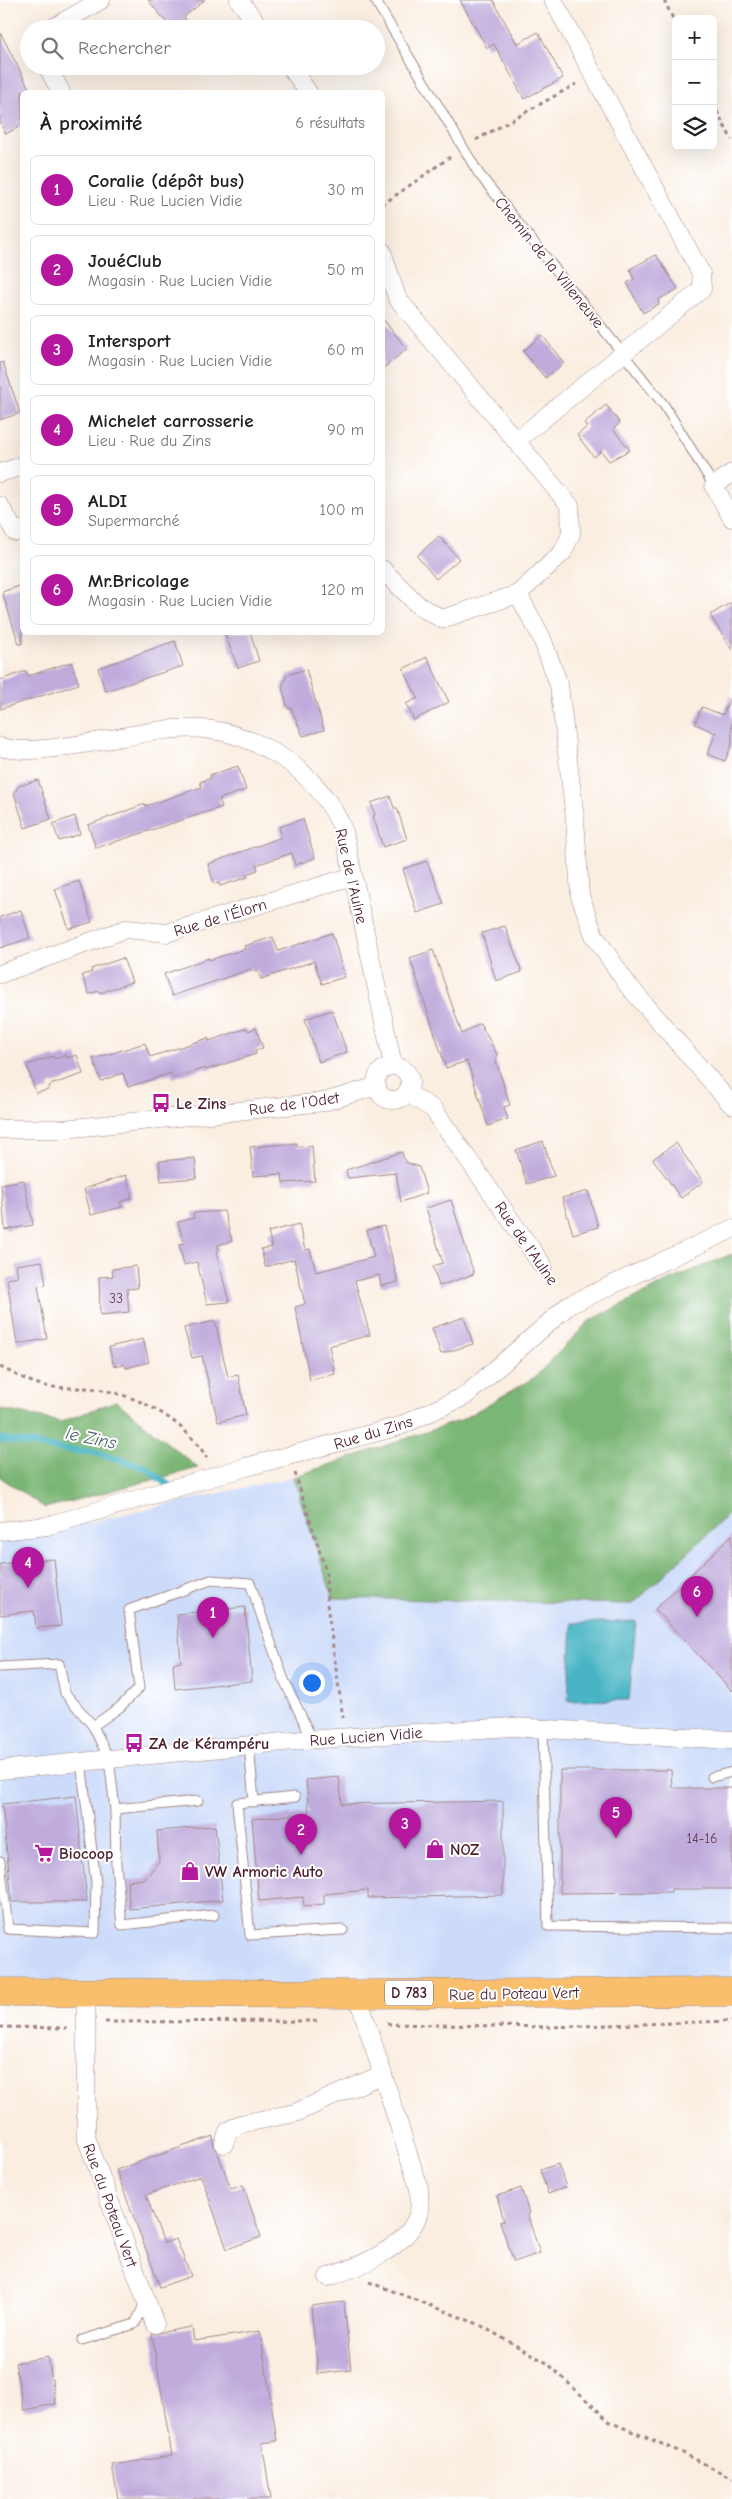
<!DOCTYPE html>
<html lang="fr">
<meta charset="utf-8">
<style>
:root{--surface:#fff;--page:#f6f6f6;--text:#202124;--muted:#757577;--line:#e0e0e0;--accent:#b5179e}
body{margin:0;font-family:"Comic Neue",sans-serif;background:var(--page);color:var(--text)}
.controls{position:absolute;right:15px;top:15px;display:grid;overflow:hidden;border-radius:8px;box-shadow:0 5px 20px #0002}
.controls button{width:45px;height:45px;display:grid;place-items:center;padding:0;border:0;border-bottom:1px solid var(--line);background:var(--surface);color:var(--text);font:25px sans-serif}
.you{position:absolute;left:311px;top:1682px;width:18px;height:18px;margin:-12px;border:4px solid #fff;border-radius:50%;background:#1a73e8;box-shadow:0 0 0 8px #1a73e833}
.badge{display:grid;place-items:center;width:32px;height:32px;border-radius:50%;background:var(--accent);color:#fff;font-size:16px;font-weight:700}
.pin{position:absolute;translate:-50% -41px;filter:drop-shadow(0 1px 2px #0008)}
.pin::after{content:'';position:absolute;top:26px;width:18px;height:15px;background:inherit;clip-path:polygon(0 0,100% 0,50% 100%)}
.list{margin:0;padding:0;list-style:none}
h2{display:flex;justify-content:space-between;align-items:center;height:65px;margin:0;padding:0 20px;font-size:21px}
h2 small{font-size:16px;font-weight:400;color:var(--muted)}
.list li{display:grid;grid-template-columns:32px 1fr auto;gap:15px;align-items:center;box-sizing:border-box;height:70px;margin:0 10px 10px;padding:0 10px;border:1px solid var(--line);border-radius:8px}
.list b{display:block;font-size:19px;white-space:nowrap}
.list p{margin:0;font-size:16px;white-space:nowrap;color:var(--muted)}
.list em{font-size:16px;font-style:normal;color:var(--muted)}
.icon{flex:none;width:28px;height:28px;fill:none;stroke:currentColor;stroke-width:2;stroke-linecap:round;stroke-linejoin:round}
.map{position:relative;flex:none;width:732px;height:2499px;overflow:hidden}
.search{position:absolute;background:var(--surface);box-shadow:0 5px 20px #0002;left:20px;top:20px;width:365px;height:55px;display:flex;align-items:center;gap:12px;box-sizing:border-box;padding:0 18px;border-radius:28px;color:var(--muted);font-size:19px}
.panel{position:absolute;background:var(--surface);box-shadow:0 5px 20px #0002;left:20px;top:90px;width:365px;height:545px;border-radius:8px}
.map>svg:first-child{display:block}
.built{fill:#ccdbfa}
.forest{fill:#7ab674;stroke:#626a50}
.water{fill:#49b5c4;stroke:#4a6a78}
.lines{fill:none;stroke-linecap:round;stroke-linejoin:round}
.stream{stroke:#49b5c4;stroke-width:7}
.building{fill:#bfacdc}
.service-casing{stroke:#a28686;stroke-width:11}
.minor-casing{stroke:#a28686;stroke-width:19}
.primary-casing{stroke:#a28686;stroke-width:29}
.path{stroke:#a28686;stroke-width:3;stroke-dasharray:4 4;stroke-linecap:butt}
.service{stroke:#fff;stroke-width:9}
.minor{stroke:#fff;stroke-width:18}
.primary{stroke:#f9bf6d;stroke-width:28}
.labels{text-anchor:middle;stroke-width:4;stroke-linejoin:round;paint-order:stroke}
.number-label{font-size:14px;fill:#674257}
.shield{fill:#fff;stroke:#80626b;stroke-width:1}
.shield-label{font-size:15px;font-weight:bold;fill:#4a1f2b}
.street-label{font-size:16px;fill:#4a1f2b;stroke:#fff}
.poi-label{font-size:16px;font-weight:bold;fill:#4a1f2b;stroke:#fff;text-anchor:start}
.water-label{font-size:18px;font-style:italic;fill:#4a5b68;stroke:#fff}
</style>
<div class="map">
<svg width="732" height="2499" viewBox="0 0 732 2499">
<rect width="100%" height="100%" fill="#fff"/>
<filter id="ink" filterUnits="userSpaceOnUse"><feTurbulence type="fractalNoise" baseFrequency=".02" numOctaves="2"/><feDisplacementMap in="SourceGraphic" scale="10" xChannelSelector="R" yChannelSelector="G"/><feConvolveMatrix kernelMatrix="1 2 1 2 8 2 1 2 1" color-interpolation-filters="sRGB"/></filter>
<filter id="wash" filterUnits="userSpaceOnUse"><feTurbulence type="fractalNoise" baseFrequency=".0096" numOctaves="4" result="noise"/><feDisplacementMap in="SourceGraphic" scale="20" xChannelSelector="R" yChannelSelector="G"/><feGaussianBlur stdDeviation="1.12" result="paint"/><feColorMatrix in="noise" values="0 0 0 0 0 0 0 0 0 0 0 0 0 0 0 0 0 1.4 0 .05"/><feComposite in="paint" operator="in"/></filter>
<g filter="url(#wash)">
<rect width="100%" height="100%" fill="#faeee1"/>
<polygon class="built" points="293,1477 333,1598 633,1604 732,1511 732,1992 0,1992 0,1542"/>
<g class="forest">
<polygon points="732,1254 732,1511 633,1604 333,1598 293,1477 461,1420 535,1377 589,1321 672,1279"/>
<polygon points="116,1401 198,1468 45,1508 0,1477 0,1409 61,1422"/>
</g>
<polygon class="water" points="636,1621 629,1700 568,1701 572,1623"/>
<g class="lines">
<polyline class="stream" points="0,1439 67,1450 94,1452 145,1467 168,1485"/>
</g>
<g id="blocks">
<g class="building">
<polygon points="148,0 205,0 184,17 194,29 172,29"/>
<polygon points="460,0 493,0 517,44 538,32 563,78 524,99 494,44 487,48"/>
<polygon points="0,32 31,92 22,92 22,125 6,134 0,123"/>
<polygon points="656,255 678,289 658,300 659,304 643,313 627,283 634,279 630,269"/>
<polygon points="382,318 407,349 382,369"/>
<polygon points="542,335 564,363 545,378 523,351"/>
<polygon points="3,362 20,413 0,420 0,363"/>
<polygon points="606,405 620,423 613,429 630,450 609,461 601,451 594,457 577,435 587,427 584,423"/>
<polygon points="439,536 459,559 436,579 417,556"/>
<polygon points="22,585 22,644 19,644 2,592"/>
<polygon points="732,602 732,650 710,615"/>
<polygon points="224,632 250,632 259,661 238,668"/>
<polygon points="175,641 183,666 105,691 98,668"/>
<polygon points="427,657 449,702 414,720 406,704 418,698 403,669"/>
<polygon points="71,662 79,684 0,709 0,680 26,671 28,676"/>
<polygon points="306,669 324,730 303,736 291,708 288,709 282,687 287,675"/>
<polygon points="731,695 732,744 725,761 707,754 716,733 695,724 702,707 723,715"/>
<polygon points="238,766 246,790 219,799 222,807 96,848 88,825 145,804 146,806 202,787 200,782 211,778 210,775"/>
<polygon points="38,780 51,819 25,828 14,793 19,786"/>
<polygon points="390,796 394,808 397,808 407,839 383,847 373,816 375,815 371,803"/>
<polygon points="75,816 80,834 59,841 53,824"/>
<polygon points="303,819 315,858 295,865 292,853 256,865 258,870 246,874 248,877 220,886 219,883 214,884 208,864 282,837 279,827"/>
<polygon points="427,861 444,904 417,913 403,869"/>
<polygon points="79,881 92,922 69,929 55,889"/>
<polygon points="21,910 30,938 0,948 0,917"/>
<polygon points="505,926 522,972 496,981 482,933"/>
<polygon points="332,933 345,977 322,984 314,961 261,979 257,970 252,971 251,969 172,996 164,974 209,958 209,960 245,949 244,946 273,937 278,951"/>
<polygon points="433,950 462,1034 480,1023 498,1056 495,1058 510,1105 504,1107 508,1119 488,1126 467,1061 446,1068 410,958"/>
<polygon points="123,958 132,982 100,993 99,991 89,994 82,975 92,972 91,969"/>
<polygon points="332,1010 347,1052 319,1062 305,1019"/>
<polygon points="247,1028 248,1031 256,1028 263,1048 255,1050 256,1054 206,1070 205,1068 173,1078 171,1073 128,1087 123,1073 101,1081 93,1059 145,1043 150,1057 208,1038 209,1041"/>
<polygon points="66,1055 67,1058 77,1055 83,1074 50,1085 48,1090 36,1093 27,1065 53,1056 55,1059"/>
<polygon points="543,1141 554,1176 527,1184 516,1150"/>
<polygon points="297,1143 297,1147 312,1146 315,1181 283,1183 282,1174 253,1176 250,1147"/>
<polygon points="676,1143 703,1182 681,1198 653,1159"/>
<polygon points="402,1152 405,1162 419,1167 427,1193 401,1202 396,1173 348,1178 346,1170"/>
<polygon points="195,1158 197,1178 161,1181 159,1161"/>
<polygon points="126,1175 132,1198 120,1202 122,1207 91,1215 84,1189"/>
<polygon points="24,1180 33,1225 5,1230 1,1184"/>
<polygon points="588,1191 598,1227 573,1234 562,1198"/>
<polygon points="451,1200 474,1274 439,1286 433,1266 443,1263 426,1208"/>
<polygon points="224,1211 232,1241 218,1245 219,1251 216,1252 229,1302 207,1304 197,1262 184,1265 179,1244 184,1243 178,1222 194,1218 193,1213"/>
<polygon points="299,1224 305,1250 310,1249 316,1272 374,1257 367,1230 384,1226 398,1282 381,1286 379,1275 355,1281 370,1335 329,1346 335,1374 310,1380 295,1307 305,1304 294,1259 265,1267 261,1249 272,1247 268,1232"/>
<polygon points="42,1261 46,1285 38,1286 47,1339 17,1344 7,1279 18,1277 16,1265"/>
<polygon points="136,1266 138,1288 127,1289 129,1312 100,1315 99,1277 113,1276 112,1269"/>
<polygon points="464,1317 473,1344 441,1354 432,1328"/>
<polygon points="215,1321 228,1377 238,1375 246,1415 218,1422 202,1356 192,1358 184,1328"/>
<polygon points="143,1339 149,1362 126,1368 124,1364 114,1366 109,1347"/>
<polygon points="732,1535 732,1691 655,1609"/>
<polygon points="54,1559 61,1626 36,1628 34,1611 0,1615 0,1564"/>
<polygon points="245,1607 252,1681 175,1689 173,1663 181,1662 177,1614"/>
<polygon points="560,1770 671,1770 672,1788 732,1788 732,1889 671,1889 671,1892 560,1893"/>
<polygon points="339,1777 342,1804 503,1801 503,1895 368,1898 368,1890 324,1894 324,1904 304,1906 303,1897 259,1901 252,1819 309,1813 306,1780"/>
<polygon points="76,1796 87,1902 12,1902 2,1804"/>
<polygon points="215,1826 223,1900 130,1909 127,1881 145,1879 159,1861 157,1831"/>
<polygon points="213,2136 214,2147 218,2153 231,2189 243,2185 261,2237 227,2249 201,2176 146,2195 164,2243 176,2239 191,2276 160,2287 116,2170"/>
<polygon points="558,2164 566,2187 548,2194 540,2170"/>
<polygon points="521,2188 529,2213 527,2214 540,2253 514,2262 500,2222 504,2221 497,2196"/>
<polygon points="344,2302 351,2370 318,2374 311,2306"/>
<polygon points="192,2327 194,2341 260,2331 277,2441 262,2443 271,2499 118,2499 112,2465 172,2456 152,2334"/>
<polygon points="48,2357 56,2404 24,2410 15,2363"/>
</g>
</g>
</g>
<g filter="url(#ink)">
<use href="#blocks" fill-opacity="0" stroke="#a28686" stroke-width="1"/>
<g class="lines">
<g class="service-casing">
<g id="service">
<polyline points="375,0 479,174 664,405 714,486"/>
<polyline points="0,1667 59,1664 65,1693 93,1726"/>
<polyline points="543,1729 548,1926 732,1928"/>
<polyline points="249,1745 254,1802"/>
<polyline points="712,1777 732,1772"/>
<polyline points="295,1797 237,1803 250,1935 343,1930"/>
<polyline points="198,1801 115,1809 109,1759 93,1726 120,1707 139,1688 129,1610 211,1580 250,1583 284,1680 312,1739"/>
<polyline points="115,1809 116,1865 122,1925 214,1915"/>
<polyline points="0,1861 8,1929 95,1933 96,1883 81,1762"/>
<polyline points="82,2340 135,2324 145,2303"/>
</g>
</g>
<g class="minor-casing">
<g id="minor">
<polyline points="239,0 261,29"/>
<polyline points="51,29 101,0"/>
<polyline points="47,66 61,92"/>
<polyline points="290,66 308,92"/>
<polyline points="382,251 397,298 570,506 571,534 563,552 518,594 442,619 419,606 382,569"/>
<polyline points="516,441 702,289 701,273 553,0"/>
<polyline points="0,473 22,466"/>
<polyline points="732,473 714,486 732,518"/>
<polyline points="0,506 15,532 22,530"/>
<polyline points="518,594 541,636 559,685 575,819 580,896 594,935 627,984 732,1105"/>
<path d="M 0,747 C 20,752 40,750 61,747 C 144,738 199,706 278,755 C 309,774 330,798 344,832 L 393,1065"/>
<polyline points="0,974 126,929 167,933 353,876"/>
<circle cx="393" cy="1083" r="17"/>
<polyline points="407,1093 433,1109 543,1266"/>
<polyline points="0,1129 64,1129 324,1102 377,1086"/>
<polyline points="0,1531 47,1526 246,1467 400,1426 465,1396 569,1305 732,1229"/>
<polyline points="0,1770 303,1740 513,1727 732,1740"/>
<polyline points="86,1992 86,2137 155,2324"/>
<polyline points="224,2144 228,2131 240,2124 295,2113 383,2074"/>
<path d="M 328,2277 C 358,2267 407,2248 418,2215 C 421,2207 419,2196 419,2188 L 357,1994"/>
</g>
</g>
<g class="primary-casing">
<polyline id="primary" points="0,1992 357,1994 732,1992"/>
</g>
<g class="path">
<polyline points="664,0 676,25"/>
<polyline points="713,104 732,140"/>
<polyline points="476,140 576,84"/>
<polyline points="382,205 450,157"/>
<path d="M 0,1367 C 15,1374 30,1383 46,1386 C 63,1389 80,1387 96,1389 C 139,1395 184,1420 207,1458"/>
<polyline points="295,1473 326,1571 327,1604 343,1718"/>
<polyline points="105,2022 319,2021"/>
<polyline points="387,2024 550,2027 732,2021"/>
<polyline points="0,2027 67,2028"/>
<polyline points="369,2282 478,2324 547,2363 610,2422 683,2453 732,2478"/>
</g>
<use href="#service" class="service"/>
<use href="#minor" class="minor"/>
<use href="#primary" class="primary"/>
</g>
</g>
<defs>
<g id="bus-bare" transform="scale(1.5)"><path d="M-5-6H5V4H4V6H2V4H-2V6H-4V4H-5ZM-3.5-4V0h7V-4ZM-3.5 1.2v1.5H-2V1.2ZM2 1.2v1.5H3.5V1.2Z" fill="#b5179e" stroke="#fff" stroke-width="2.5" paint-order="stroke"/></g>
<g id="shop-bare" transform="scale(1.5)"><path d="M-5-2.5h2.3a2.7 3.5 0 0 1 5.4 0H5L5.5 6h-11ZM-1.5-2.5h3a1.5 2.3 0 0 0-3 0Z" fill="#b5179e" stroke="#fff" stroke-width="2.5" paint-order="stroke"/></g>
<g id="supermarket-bare" transform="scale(1.5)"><path d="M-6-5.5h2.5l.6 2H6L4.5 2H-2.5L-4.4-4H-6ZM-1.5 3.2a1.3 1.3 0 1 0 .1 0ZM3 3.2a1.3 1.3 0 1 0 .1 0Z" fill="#b5179e" stroke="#fff" stroke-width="2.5" paint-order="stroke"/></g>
</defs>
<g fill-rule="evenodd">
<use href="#bus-bare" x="161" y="1103"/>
<use href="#bus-bare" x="134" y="1743"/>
<use href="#shop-bare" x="435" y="1849"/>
<use href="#supermarket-bare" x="44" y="1853"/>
<use href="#shop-bare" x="190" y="1871"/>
</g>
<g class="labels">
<g class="number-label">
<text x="116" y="1303">33</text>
<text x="702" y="1843">14-16</text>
</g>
<rect class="shield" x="385" y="1980.5" width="48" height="25" rx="4"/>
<g class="shield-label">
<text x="409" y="1998">D 783</text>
</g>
<g class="street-label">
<text transform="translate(550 262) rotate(51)" y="6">Chemin de la Villeneuve</text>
<text transform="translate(352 876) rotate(77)" y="6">Rue de l'Aulne</text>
<text transform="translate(220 917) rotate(-17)" y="6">Rue de l'Élorn</text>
<text transform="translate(294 1103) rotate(-8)" y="6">Rue de l'Odet</text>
<text transform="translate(527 1243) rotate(55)" y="6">Rue de l'Aulne</text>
<text transform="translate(373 1432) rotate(-17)" y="6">Rue du Zins</text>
<text transform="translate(366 1736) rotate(-4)" y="6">Rue Lucien Vidie</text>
<text transform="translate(514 1993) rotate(-1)" y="6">Rue du Poteau Vert</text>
<text transform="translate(111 2205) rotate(70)" y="6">Rue du Poteau Vert</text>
</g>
<g class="poi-label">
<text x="176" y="1109">Le Zins</text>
<text x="149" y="1749">ZA de Kérampéru</text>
<text x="450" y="1855">NOZ</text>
<text x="59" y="1859">Biocoop</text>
<text x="205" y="1877">VW Armoric Auto</text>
</g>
<g class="water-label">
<text transform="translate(91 1438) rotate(12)" y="6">le Zins</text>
</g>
</g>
</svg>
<div class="controls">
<button>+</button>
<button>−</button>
<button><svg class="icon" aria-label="layers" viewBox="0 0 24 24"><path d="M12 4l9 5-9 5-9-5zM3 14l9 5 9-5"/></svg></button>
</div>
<div class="you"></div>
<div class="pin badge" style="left:213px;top:1638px">1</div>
<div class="pin badge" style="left:301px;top:1855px">2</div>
<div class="pin badge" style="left:405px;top:1849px">3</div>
<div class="pin badge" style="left:28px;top:1588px">4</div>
<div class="pin badge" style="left:616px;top:1838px">5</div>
<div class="pin badge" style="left:697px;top:1617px">6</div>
<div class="search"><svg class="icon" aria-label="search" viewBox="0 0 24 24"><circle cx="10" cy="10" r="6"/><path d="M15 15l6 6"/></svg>Rechercher</div>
<section class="panel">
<h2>À proximité<small>6 résultats</small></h2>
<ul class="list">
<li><span class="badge">1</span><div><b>Coralie (dépôt bus)</b><p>Lieu · Rue Lucien Vidie</p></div><em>30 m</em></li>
<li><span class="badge">2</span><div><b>JouéClub</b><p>Magasin · Rue Lucien Vidie</p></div><em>50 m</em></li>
<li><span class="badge">3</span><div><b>Intersport</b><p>Magasin · Rue Lucien Vidie</p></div><em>60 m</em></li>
<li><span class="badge">4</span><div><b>Michelet carrosserie</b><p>Lieu · Rue du Zins</p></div><em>90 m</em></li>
<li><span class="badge">5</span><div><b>ALDI</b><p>Supermarché</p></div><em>100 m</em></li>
<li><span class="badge">6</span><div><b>Mr.Bricolage</b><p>Magasin · Rue Lucien Vidie</p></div><em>120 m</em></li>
</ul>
</section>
</div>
